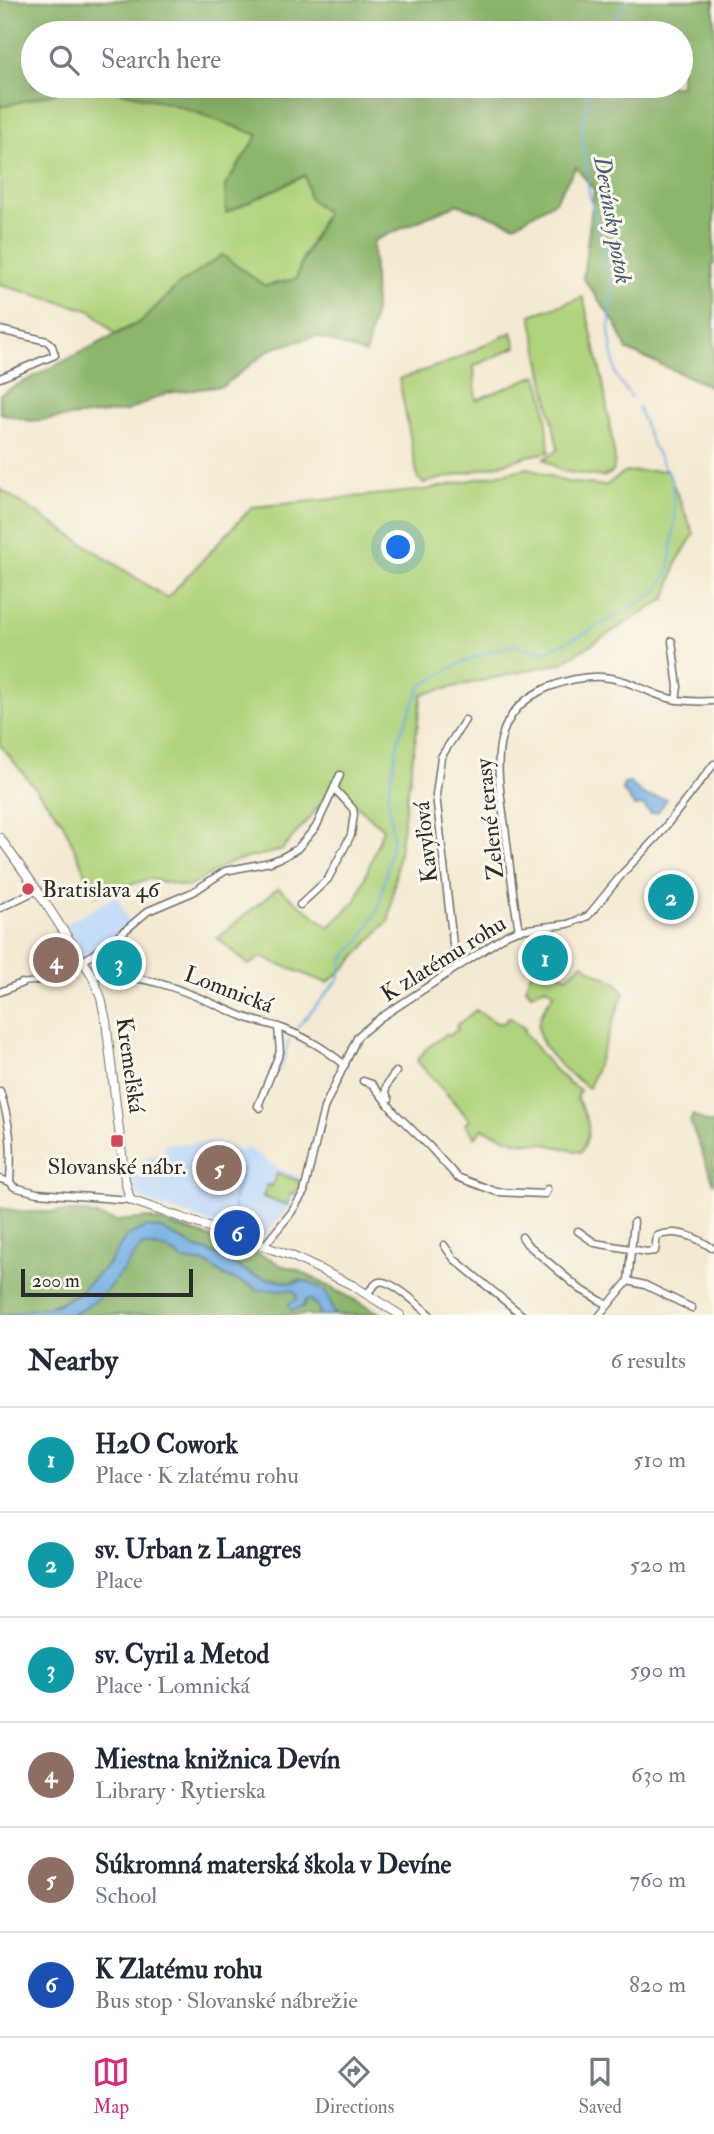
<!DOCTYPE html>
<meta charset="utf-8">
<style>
:root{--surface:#fff;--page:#f6f6f7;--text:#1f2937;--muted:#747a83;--line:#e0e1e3;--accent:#db2777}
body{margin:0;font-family:"IM FELL Double Pica",serif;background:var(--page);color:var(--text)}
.scale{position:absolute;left:21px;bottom:18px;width:172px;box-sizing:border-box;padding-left:7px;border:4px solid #2b2b2b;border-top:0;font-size:19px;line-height:24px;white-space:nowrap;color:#2b2b2b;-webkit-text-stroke:5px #fbf7ec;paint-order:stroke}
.you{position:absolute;left:399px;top:548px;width:24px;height:24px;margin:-18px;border:5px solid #fff;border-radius:50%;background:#1a73e8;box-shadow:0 0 0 10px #1a73e833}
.badge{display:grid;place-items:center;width:46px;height:46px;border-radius:50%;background:var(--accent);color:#fff;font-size:23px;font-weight:700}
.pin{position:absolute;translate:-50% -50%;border:4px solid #fff;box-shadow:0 2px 7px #0006}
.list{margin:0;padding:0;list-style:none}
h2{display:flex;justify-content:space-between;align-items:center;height:91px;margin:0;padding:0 28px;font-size:30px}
h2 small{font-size:23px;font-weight:400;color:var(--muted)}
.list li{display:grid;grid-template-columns:46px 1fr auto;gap:21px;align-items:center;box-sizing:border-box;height:105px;padding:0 28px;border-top:2px solid var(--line)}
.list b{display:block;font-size:26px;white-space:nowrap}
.list p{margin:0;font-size:23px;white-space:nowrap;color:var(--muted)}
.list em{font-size:23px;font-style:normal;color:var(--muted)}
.icon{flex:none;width:38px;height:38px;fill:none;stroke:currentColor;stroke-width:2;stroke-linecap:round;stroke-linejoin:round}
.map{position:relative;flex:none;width:714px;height:1315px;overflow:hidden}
.search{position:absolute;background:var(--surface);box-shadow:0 7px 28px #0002;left:21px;right:21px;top:21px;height:77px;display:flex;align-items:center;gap:18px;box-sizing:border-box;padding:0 24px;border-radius:38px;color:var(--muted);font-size:26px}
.sheet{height:721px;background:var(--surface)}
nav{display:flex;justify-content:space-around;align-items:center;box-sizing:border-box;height:98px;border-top:2px solid var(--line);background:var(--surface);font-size:19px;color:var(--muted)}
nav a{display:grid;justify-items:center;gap:4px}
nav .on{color:var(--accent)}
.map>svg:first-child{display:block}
.built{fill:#c6ddf8}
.green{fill:#b0d47d;stroke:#6e8054;stroke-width:2}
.forest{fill:#8cb66c;stroke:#5c704c;stroke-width:2}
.water{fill:#73afe4;stroke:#4f6d88;stroke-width:2}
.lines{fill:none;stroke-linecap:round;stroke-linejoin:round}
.stream{stroke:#73afe4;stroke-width:2}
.pedestrian-casing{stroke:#716e65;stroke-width:7}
.minor-casing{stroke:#716e65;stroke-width:9}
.tertiary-casing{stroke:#716e65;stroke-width:10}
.pedestrian{stroke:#fff;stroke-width:4.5}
.minor{stroke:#fff;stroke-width:6}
.tertiary{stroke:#fff;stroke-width:8}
.poi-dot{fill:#d1495b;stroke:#fbf7ec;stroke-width:2.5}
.labels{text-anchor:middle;stroke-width:6;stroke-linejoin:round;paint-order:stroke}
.street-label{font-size:23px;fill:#2b2b2b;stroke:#fbf7ec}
.poi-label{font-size:23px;fill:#2b2b2b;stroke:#fbf7ec;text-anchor:start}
.water-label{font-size:24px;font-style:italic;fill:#44596c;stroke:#fbf7ec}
</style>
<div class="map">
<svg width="714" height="1315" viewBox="0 0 714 1315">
<rect width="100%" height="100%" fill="#fbf7ec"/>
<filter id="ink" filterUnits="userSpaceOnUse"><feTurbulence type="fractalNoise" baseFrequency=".0143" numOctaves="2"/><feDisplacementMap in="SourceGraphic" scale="14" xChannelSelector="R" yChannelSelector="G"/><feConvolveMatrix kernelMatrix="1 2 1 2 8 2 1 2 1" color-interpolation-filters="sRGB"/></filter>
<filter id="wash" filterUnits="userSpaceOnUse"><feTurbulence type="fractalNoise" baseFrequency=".00686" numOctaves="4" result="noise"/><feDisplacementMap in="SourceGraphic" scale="28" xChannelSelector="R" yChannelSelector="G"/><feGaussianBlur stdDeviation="1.57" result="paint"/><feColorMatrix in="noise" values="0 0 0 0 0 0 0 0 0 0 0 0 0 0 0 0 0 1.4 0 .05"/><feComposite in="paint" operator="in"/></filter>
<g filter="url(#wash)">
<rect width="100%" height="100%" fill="#f4e9d2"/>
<g class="built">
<polygon points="116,896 130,923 111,940 87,956 83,956 65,925"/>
<polygon points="218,1142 241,1152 245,1146 278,1168 301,1178 290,1206 263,1238 254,1235 249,1236 145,1201 130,1188 130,1175 143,1176 147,1156 163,1154 166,1144"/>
</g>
<g class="green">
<polygon points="82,86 96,86 176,105 258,135 225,186 260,197 306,175 326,213 302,259 296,279 265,286 176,287 142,321 115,334 92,311 0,285 0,107"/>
<polygon points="583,297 603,383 615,459 613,472 603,477 562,471 544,459 558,449 531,315"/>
<path d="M 512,332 L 516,347 L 474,366 L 476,400 L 537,375 C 547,399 547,427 549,452 L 528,456 L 502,464 L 424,483 L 418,479 L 399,379 L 449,362 Z"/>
<polygon points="528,468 566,482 605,486 625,472 667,470 694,534 677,562 666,598 561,663 422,694 389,920 346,967 327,983 261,957 249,965 217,938 278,888 329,927 356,901 383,829 336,786 282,850 231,862 188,887 150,879 95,894 62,821 0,745 0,489 167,598 252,507 425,490"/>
<path d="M 563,938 L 567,941 L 567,945 L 557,967 L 558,973 L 567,977 L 583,963 L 592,971 L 616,982 L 624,992 L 589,1088 C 570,1075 530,1044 540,1018 C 543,1009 549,1001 554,993 L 546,987 L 531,994 L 526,988 C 528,972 547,944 563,938 Z"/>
<path d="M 476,1010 L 497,1023 L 504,1023 L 509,1017 L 525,1029 L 523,1031 C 541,1052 555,1076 580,1090 L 577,1098 C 588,1121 594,1128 581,1152 L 541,1143 L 518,1142 L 483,1129 L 475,1137 L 465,1124 L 470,1120 L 417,1061 L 426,1049 L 446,1034 L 449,1036 L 458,1029 L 456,1026 Z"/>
<polygon points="277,1173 300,1181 295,1194 291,1193 287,1205 263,1197 267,1185 272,1186"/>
</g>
<g class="forest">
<path d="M 0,0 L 714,0 L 714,263 L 712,267 L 714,296 L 714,388 L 627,350 L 617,326 L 583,278 L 594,190 L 576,167 L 555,201 L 515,225 L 457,204 L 373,241 L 375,310 L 366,354 L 316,336 L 271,349 L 223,386 L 167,393 L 127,411 L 30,421 L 0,413 L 0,394 L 142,321 L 176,287 L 222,255 L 265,286 L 296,279 C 303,256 316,235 326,213 L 309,198 L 305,175 L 226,213 L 225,186 L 258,135 L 176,105 L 96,86 L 681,86 L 681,33 L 33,33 L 33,86 L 82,86 L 0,107 Z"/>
<polygon points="693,1115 708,1123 714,1123 714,1184 690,1121"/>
<path d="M 0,1208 L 27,1212 L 83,1212 L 116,1221 L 149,1218 L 234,1245 L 271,1259 L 280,1265 L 296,1269 L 383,1315 L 337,1315 L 333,1312 L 330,1300 L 301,1280 L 291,1283 L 255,1276 L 208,1251 L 196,1248 L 181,1239 L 147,1227 C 114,1239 125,1245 106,1267 C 74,1305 46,1309 0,1315 Z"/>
<polygon points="142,1245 167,1249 184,1260 207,1263 225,1276 254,1287 257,1290 293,1290 297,1295 297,1300 289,1304 291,1310 303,1307 305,1301 310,1299 319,1308 320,1315 68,1315 87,1306"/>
</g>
<g class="water">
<polygon points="630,783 645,796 667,799 658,812 651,814 643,805 634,806 622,789 624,784"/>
<path d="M 147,1227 L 161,1229 L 196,1248 L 208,1251 L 255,1276 L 291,1283 L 307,1281 L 324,1290 L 330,1300 L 333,1312 L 337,1315 L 320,1315 L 319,1308 L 310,1299 L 305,1301 L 303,1307 L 291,1310 L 289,1304 L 297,1299 L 297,1295 L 293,1290 L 257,1290 L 254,1287 L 225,1276 L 207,1263 L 184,1260 L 167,1249 L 143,1245 C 121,1270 103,1306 68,1315 C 54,1315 18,1315 2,1315 L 57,1305 L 77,1294 L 108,1265 L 126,1236 Z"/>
</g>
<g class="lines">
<g class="stream">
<polyline points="609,33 619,12 628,0"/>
<polyline points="589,86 582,129 589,193 612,283 609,331 616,376 631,397"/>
<polyline points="297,1028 339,979 344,957 360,941 379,907 393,840 388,794 399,737 421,686 457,665 491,651 514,645 546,651 584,634 656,593 669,572 675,518 672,481 652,444 638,407"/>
<path d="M 276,1072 C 284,1064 286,1051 289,1040"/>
<polyline points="242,1232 233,1203 242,1168"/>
<polyline points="230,1266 237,1247"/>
</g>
</g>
</g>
<g filter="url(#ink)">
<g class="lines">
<g class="pedestrian-casing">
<polyline id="pedestrian" points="22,983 49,980 82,962"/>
</g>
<g class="minor-casing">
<g id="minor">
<polyline points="0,330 47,341 52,346 55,355 0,378"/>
<polyline points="672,641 678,687 676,700"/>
<polyline points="300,905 328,879 351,835 354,814 353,809 334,788"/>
<polyline points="0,908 37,890"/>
<path d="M 519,930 C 513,899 510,866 506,835 C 499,777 481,715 549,687 C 565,681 584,676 601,677 C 624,678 641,689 661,696 C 679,702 696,702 714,701"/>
<polyline points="82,962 116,938 148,911 193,892 225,871 270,862 283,857 297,849 316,827 340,775"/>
<polyline points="458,967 455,962 436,795 441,757 465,720"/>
<path d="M 92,975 C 154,974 188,993 242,1016 C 256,1022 271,1024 284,1029 C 308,1038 325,1049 345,1065"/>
<polyline points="0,992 22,983"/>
<polyline points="363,1081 372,1084 396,1114 429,1146 457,1177 497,1192 545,1194 547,1189"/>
<path d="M 0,1091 C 11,1127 12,1145 10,1182"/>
<path d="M 389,1099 C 381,1088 389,1081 396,1072"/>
<polyline points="260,1108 258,1106 280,1052 278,1027"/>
<polyline points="0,1179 10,1182 14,1187 37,1193 130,1200"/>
<path d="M 578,1231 L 595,1243 L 647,1252 L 655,1251 L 657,1236 C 677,1228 696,1237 712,1248"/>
<polyline points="522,1237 527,1244 580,1289 608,1305"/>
<polyline points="444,1245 454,1259 522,1315"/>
<polyline points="264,1246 291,1213 304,1192 324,1108 358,1036 380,1018 508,934 519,930 568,924 588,916 623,873 658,836 714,764"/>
<polyline points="628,1281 645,1285 692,1308"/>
<path d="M 367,1294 C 371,1289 374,1284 379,1282 C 390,1278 421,1307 430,1315"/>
<polyline points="600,1315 628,1281 634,1222"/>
</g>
</g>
<g class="tertiary-casing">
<polyline id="tertiary" points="0,838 37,890 92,975 101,998 106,1021 125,1180 130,1200 292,1256 352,1285 400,1315"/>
</g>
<use href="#pedestrian" class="pedestrian"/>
<use href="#minor" class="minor"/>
<use href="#tertiary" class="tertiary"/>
</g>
</g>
<g class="poi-dot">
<circle cx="28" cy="889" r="7"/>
<rect x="110" y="1134" width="14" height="14" rx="3.5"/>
</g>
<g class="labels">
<g class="street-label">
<text transform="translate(489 819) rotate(-96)" y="8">Zelené terasy</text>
<text transform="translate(425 842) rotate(-96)" y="8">Kavyľová</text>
<text transform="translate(443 958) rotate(-32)" y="8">K zlatému rohu</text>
<text transform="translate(229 989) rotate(21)" y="8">Lomnická</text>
<text transform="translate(131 1065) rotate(82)" y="8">Kremeľská</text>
</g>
<g class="poi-label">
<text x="42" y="897">Bratislava 46</text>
<text x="117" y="1174" text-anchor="middle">Slovanské nábr.</text>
</g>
<g class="water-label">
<text transform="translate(613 220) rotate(80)" y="8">Devínsky potok</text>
</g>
</g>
</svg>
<div class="scale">200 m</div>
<div class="you"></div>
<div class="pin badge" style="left:545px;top:958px;background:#0f9aa8">1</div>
<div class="pin badge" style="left:671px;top:897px;background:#0f9aa8">2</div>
<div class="pin badge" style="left:119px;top:963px;background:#0f9aa8">3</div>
<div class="pin badge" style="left:56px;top:960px;background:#8d6e63">4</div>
<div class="pin badge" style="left:219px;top:1168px;background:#8d6e63">5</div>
<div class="pin badge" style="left:237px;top:1233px;background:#1a4fb4">6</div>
<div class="search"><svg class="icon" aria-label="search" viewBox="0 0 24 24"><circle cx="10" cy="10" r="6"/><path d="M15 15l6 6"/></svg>Search here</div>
</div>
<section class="sheet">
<h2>Nearby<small>6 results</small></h2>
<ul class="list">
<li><span class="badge" style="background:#0f9aa8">1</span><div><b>H2O Cowork</b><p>Place · K zlatému rohu</p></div><em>510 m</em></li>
<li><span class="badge" style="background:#0f9aa8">2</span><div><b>sv. Urban z Langres</b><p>Place</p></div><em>520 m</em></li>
<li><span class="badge" style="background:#0f9aa8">3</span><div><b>sv. Cyril a Metod</b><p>Place · Lomnická</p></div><em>590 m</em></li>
<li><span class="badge" style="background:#8d6e63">4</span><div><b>Miestna knižnica Devín</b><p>Library · Rytierska</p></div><em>630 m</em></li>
<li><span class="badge" style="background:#8d6e63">5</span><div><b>Súkromná materská škola v Devíne</b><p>School</p></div><em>760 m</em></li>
<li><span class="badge" style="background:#1a4fb4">6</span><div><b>K Zlatému rohu</b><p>Bus stop · Slovanské nábrežie</p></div><em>820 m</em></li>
</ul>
</section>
<nav>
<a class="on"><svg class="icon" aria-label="map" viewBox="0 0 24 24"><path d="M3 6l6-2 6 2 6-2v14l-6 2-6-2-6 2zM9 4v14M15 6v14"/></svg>Map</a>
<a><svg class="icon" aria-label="directions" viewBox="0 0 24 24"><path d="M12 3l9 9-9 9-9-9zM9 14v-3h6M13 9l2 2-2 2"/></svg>Directions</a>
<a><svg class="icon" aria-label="saved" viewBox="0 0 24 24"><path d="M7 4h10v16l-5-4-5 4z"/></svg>Saved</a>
</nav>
